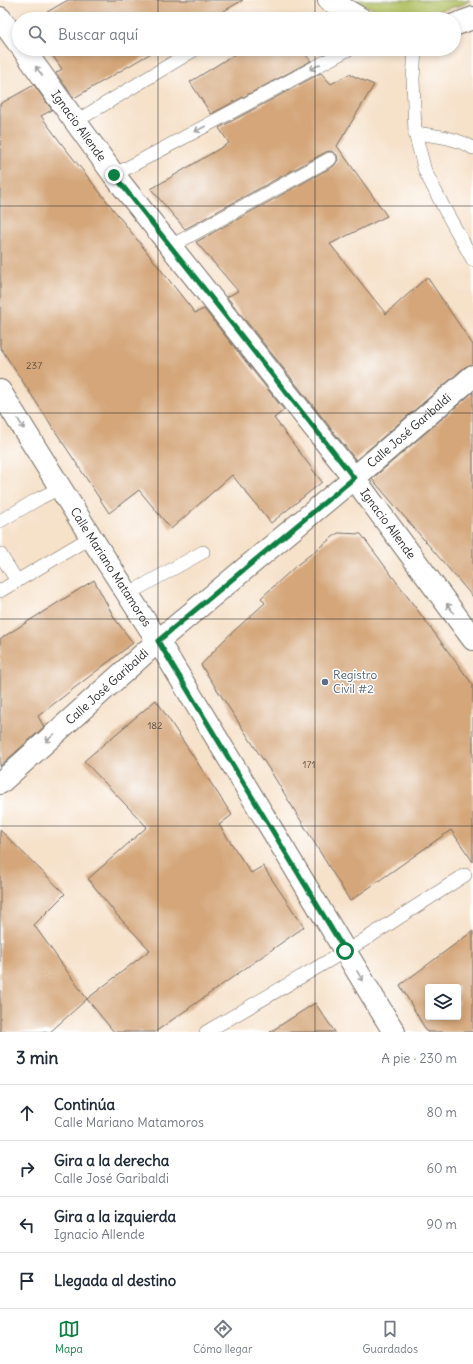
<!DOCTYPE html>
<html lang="es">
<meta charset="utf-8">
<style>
:root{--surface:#fff;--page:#f6f6f7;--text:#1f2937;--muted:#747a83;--line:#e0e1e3;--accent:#0b8043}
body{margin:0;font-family:Delius,sans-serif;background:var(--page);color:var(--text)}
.controls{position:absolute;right:12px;bottom:12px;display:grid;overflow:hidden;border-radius:4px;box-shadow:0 2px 6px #0003}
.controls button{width:36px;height:36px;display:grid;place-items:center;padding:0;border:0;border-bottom:1px solid var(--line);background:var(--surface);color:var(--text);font:20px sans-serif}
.stop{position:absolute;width:12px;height:12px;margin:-9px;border:3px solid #0b8043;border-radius:50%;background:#fff}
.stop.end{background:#0b8043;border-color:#fff;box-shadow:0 1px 4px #0008}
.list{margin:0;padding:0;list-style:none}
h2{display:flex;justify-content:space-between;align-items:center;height:52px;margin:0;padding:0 16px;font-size:17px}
h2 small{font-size:13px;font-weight:400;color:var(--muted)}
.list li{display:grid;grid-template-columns:26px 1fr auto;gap:12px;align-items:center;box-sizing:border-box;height:56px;padding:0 16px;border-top:1px solid var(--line)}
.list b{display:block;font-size:15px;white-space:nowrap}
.list p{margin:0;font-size:13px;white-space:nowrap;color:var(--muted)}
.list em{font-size:13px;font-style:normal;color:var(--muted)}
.icon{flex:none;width:22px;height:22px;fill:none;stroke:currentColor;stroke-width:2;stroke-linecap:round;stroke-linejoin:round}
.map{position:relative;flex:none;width:473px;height:1032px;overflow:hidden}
.search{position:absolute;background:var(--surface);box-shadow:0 2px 6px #0003;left:12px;right:12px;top:12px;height:44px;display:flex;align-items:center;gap:10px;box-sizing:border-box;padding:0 14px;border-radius:22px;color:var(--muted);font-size:15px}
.sheet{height:276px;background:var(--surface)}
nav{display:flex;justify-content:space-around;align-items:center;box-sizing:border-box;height:56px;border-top:1px solid var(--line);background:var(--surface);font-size:11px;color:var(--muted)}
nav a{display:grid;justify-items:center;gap:2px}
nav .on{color:var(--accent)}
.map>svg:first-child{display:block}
.green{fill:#b1c062;stroke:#6e7646}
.building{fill:#d4a679;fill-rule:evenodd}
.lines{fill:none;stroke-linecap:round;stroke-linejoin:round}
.lane-casing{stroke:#726b62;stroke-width:14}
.street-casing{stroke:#726b62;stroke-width:24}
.secondary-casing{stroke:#726b62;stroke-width:24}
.lane{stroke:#fff;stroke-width:13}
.street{stroke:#fff;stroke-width:22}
.secondary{stroke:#fff;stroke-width:22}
.oneway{stroke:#a0a0a0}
.route{stroke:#0b8043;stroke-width:5}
.grid{fill:none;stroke:#2b2b2b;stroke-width:1;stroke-opacity:0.55}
.service-dot{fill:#5c6f8a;stroke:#fff;stroke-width:1.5}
.labels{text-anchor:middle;stroke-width:3;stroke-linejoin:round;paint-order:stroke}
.number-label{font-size:10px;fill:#554a3e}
.street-label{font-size:12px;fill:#2b2b2b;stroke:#fff}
.service-label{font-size:12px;fill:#4e5e75;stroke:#fff;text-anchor:start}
</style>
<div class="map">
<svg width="473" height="1032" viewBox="0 0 473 1032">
<rect width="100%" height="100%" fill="#fff"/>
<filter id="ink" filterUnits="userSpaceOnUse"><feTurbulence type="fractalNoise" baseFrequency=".025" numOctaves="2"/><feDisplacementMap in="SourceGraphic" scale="8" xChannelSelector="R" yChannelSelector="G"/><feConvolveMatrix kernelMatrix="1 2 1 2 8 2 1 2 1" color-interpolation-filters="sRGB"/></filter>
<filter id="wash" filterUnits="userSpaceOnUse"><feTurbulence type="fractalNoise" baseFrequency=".012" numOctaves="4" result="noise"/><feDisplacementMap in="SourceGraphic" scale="16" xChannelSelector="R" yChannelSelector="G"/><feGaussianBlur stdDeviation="0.9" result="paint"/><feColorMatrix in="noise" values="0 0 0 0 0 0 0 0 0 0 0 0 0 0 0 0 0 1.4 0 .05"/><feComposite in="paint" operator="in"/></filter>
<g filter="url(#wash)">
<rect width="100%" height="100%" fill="#f6e1c9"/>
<polygon class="green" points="352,0 470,0 462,5 421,15 379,11"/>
<g id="blocks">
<g class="building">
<polygon points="68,0 243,0 210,19 35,19"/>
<polygon points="48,49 158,49 74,98 56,73 62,69"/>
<polygon points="243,49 301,49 311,61 211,114 190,82"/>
<polygon points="321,73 331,84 349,74 374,85 337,146 387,216 330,244 386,314 427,277 473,345 473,364 465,367 356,460 227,297 238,291 196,242 334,166 338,160 337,155 331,151 326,152 185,229 151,189 229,143 219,128"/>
<polygon points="34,85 52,110 41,116 61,143 195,313 204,309 284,410 274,418 322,482 271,523 232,475 171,529 139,490 109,513 0,347 0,104"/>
<polygon points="473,392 473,597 372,479"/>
<polygon points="338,533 361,534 473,685 473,862 451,830 350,901 273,775 201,665 225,639 265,603 261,598 297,565"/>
<polygon points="94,580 115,619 133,643 38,716 44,727 0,766 0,639"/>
<polygon points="156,700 232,815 219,825 251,873 263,866 304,927 155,1032 114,1032 87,999 150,950 117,915 88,879 147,827 84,761"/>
<polygon points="0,830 65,894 34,925 87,999 50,1032 0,1032"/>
<path d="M 473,931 L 473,1032 L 427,1032 L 400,985 ZM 428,987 L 458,987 L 458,1017 L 428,1017 Z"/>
<polygon points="315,1003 335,1032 270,1032"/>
</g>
</g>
</g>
<g filter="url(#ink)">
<use href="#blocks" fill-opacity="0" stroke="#726b62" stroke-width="1"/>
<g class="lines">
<g class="lane-casing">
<g id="lane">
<polyline points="415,49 413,79 415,133 425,171 445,210 473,260"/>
<polyline points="75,122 194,50"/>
<path d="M 415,133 C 436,136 455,137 473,148"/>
<polyline points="114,175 349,49"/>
<polyline points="171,246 330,159"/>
<polyline points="0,521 40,498 60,488"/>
<polyline points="0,554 17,581"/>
<polyline points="0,591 91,537"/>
<polyline points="128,594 203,552"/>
<polyline points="206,1032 361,942 465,875"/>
</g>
</g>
<g class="street-casing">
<g id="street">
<polyline points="0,18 19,44"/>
<path id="s1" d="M 23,49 L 114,175 L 354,478 L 473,639"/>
<path id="s2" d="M 0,783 L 158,641 L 354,478 L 473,376"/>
</g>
</g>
<g class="secondary-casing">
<g id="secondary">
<polyline points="329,0 361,19"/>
<polyline points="454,25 473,18"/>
<path id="s3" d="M 0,391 L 91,537 L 158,641 L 394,1032"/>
</g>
</g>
<use href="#lane" class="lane"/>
<use href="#street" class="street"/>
<use href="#secondary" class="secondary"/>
</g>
<defs><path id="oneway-shaft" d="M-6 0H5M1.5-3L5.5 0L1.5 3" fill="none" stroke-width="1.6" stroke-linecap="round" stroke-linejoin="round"/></defs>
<g class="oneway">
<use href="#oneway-shaft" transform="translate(315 67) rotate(152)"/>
<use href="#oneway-shaft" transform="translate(39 71) rotate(-126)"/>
<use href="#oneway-shaft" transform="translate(200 129) rotate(152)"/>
<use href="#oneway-shaft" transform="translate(21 424) rotate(58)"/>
<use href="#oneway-shaft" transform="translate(450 608) rotate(-126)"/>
<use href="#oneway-shaft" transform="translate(50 738) rotate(138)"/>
<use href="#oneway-shaft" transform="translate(360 976) rotate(59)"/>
</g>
</g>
<g class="lines" filter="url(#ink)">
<polyline class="route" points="114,175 354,478 158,641 345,951"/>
</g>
<path class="grid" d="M 158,0 L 158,19M 315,0 L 315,19M 158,49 L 158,1032M 315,49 L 315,1032M 0,206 L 473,206M 0,413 L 473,413M 0,619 L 473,619M 0,826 L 473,826"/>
<circle class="service-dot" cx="325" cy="682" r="4"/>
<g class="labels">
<g class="number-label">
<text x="34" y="369">237</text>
<text x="155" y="729">182</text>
<text x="309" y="768">171</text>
</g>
<g class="street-label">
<text dy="4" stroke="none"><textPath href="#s1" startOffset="95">Ignacio Allende</textPath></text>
<text dy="4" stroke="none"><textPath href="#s2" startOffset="540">Calle José Garibaldi</textPath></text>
<text dy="4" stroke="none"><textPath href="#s1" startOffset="599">Ignacio Allende</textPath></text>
<text dy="4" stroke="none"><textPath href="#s3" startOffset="208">Calle Mariano Matamoros</textPath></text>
<text dy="4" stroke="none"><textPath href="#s2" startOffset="144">Calle José Garibaldi</textPath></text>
</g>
<g class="service-label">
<text x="333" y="679">Registro<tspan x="333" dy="14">Civil #2</tspan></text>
</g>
</g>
</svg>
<div class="controls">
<button><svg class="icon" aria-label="layers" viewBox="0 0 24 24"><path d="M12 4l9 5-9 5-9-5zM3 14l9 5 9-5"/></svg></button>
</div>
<div class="stop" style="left:345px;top:951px"></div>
<div class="stop end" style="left:114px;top:175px"></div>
<div class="search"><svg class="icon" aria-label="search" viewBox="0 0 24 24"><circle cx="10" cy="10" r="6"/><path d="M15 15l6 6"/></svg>Buscar aquí</div>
</div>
<section class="sheet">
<h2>3 min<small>A pie · 230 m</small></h2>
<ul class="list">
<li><svg class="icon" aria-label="ahead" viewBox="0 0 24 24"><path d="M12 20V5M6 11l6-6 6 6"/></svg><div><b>Continúa</b><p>Calle Mariano Matamoros</p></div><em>80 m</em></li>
<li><svg class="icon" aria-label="right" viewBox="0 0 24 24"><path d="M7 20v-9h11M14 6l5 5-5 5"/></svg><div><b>Gira a la derecha</b><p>Calle José Garibaldi</p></div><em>60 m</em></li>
<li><svg class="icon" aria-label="left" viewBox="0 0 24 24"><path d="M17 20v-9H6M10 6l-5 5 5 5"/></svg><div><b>Gira a la izquierda</b><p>Ignacio Allende</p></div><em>90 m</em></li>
<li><svg class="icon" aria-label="arrive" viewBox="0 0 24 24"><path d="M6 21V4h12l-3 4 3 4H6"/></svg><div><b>Llegada al destino</b></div></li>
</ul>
</section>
<nav>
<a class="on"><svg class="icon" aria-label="map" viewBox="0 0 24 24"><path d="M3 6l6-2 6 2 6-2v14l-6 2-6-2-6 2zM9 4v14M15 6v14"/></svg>Mapa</a>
<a><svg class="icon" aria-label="directions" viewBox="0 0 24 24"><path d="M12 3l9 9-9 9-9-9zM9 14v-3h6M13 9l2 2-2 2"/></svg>Cómo llegar</a>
<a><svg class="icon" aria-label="saved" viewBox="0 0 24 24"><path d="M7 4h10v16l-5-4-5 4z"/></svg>Guardados</a>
</nav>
